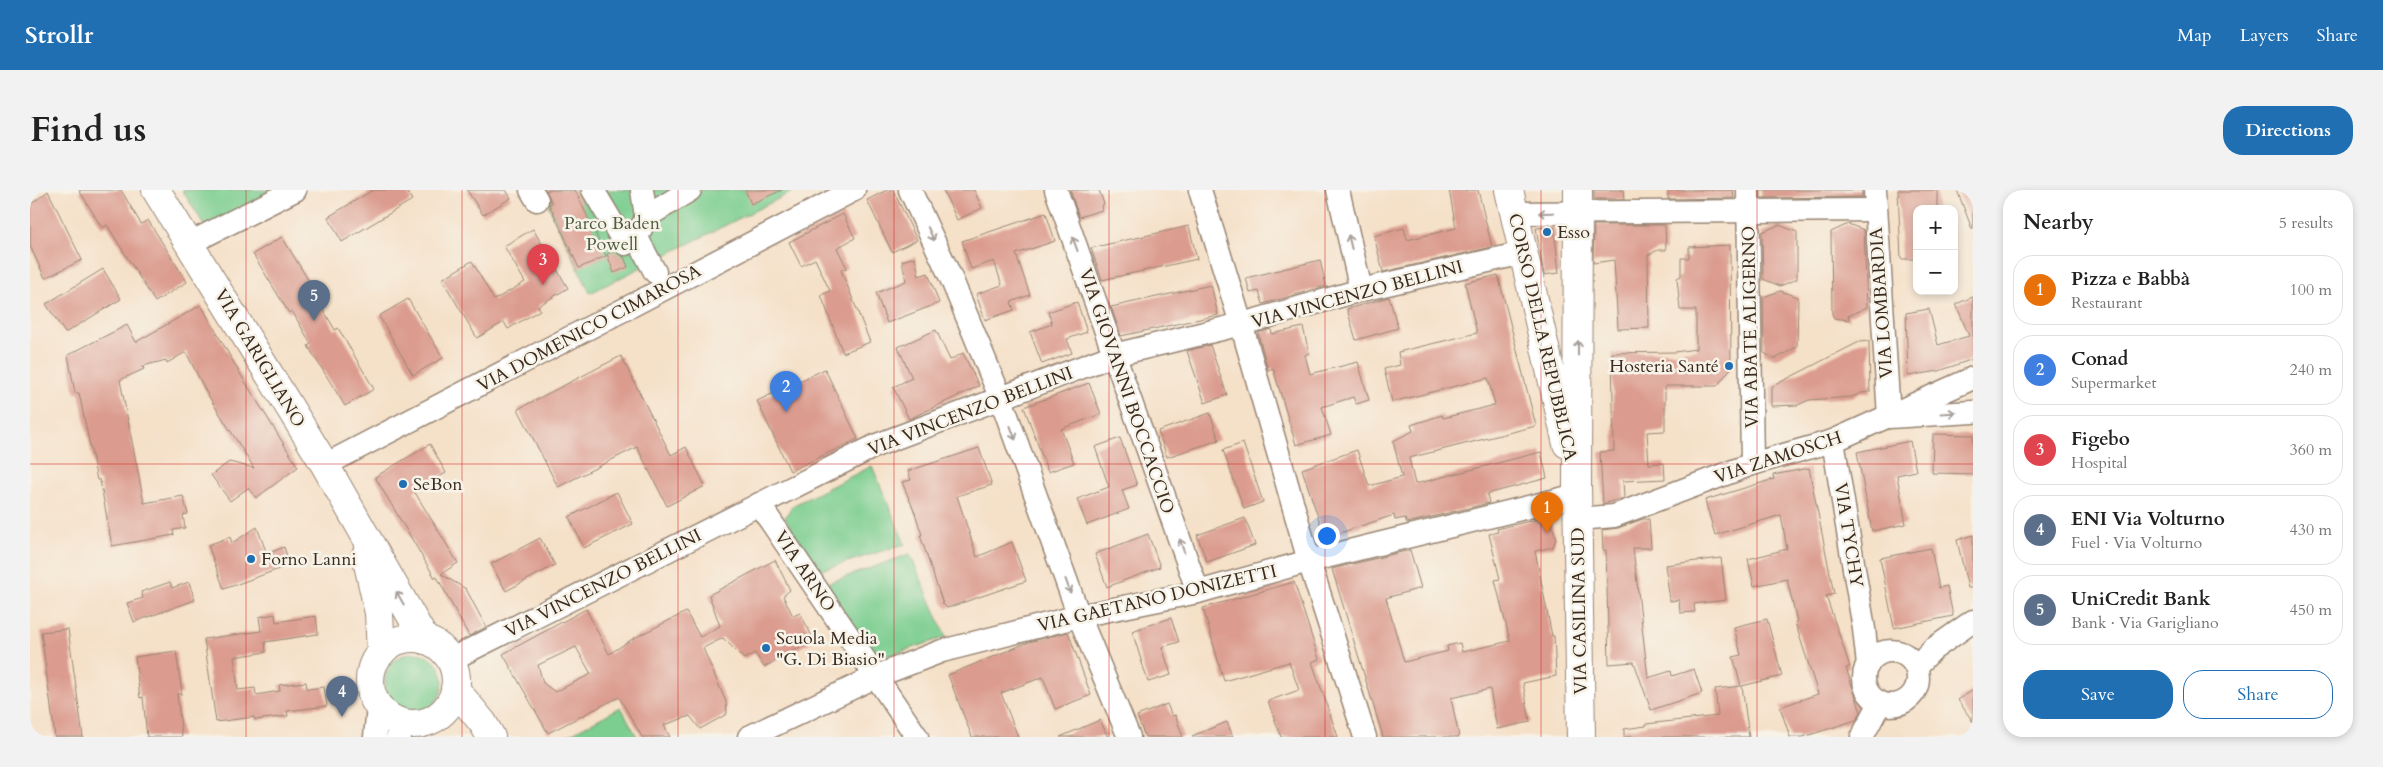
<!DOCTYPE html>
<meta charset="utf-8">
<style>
:root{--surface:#fff;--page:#f2f2f2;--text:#222;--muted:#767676;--line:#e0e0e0;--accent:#1f6fb2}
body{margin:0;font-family:Cardo,serif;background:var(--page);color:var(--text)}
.controls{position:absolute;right:15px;top:15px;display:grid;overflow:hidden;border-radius:10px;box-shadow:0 2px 8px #0003}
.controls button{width:45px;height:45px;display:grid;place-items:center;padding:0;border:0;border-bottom:1px solid var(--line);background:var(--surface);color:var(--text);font:25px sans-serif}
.you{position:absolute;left:1296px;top:345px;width:18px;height:18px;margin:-12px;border:4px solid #fff;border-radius:50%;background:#1a73e8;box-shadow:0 0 0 8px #1a73e833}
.badge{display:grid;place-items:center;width:32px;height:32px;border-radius:50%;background:var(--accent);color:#fff;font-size:16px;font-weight:700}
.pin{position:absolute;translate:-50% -41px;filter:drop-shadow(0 1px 2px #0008)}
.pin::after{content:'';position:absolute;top:26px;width:18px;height:15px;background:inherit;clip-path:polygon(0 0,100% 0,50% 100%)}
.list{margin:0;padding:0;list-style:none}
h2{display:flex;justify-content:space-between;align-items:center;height:65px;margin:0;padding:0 20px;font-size:21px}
h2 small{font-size:16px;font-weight:400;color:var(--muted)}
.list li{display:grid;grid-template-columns:32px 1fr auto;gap:15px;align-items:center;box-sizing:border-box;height:70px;margin:0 10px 10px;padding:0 10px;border:1px solid var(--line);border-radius:20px}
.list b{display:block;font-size:19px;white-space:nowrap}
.list p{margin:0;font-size:16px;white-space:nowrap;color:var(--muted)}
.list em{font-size:16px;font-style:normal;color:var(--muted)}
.actions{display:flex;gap:10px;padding:15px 20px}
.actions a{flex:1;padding:11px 0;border:1px solid var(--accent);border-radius:20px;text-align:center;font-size:18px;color:var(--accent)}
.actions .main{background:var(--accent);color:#fff}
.map{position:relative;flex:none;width:1943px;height:547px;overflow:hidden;border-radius:20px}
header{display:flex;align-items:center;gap:30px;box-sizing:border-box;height:70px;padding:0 25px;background:var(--accent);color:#fff}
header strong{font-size:24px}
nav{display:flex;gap:28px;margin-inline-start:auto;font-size:18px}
.intro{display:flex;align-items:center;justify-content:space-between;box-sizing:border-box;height:120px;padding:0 30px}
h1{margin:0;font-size:35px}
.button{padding:12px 22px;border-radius:20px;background:var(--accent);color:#fff;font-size:18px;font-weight:700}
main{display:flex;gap:30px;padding:0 30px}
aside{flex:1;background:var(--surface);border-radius:20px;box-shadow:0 2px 8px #0003}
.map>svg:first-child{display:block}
.green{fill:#7cce90;stroke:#5c7c57}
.building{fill:#db9c8f;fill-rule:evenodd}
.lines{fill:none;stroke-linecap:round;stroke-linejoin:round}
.minor-casing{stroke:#988573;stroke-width:25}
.major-casing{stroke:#988573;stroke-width:30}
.minor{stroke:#fff;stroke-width:22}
.major{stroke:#fff;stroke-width:28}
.oneway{stroke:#a79f9a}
.grid{fill:none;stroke:#d62828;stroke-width:1;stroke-opacity:0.55}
.poi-dot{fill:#1f6fb2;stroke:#f7f3e8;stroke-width:2}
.labels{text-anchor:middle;stroke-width:5;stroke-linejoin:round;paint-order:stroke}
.park-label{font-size:18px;fill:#4e5b40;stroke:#f7f3e8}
.poi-label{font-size:18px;fill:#3b2a1e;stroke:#f7f3e8;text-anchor:start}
.street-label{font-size:18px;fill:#3b2a1e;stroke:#f7f3e8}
</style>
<header>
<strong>Strollr</strong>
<nav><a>Map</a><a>Layers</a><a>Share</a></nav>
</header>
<div class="intro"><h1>Find us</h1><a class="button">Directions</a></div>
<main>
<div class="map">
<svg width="1943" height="547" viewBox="0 0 1943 547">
<rect width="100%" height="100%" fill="#f7f3e8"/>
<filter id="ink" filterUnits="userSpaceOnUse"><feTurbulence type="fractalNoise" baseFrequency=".02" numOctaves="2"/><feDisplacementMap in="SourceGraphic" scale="10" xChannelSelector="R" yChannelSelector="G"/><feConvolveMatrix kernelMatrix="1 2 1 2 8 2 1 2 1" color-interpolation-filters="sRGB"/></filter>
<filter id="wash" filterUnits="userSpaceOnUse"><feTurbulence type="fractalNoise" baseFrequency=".0096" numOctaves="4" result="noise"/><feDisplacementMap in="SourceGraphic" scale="20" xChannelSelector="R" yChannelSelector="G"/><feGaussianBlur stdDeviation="1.12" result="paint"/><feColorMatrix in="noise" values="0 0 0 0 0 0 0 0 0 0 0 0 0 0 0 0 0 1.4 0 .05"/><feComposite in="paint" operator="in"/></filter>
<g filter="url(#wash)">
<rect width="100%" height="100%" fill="#f5e0c8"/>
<g class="green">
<polygon points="152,0 246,0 175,36"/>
<polygon points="511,0 766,0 560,103"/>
<polygon points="842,276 875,354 788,381 755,328 762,316"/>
<polygon points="880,364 916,447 861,465 842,467 795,394"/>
<circle cx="384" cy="492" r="29"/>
<polygon points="591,517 607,547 535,547"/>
</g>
<g id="blocks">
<g class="building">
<polygon points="49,0 91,0 111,34 118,30 157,92 125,112 77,35 72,38"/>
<polygon points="343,0 376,0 382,10 312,52 298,27"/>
<polygon points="437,0 476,0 481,8 453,25"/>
<polygon points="516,0 545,0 576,66 549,78 519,14 522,13"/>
<polygon points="715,0 752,0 721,14"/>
<polygon points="857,0 863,0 887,50 862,62 837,10"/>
<polygon points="913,0 944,0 952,18 927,30"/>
<polygon points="1040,0 1069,0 1074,14 1071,16 1072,20 1049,27"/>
<polygon points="1419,0 1448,0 1462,57 1353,82 1344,46 1374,38 1377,50 1426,38"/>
<polygon points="1564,0 1594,0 1595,9 1564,9"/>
<polygon points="1638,0 1703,0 1704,8 1638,9"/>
<polygon points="1731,0 1832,0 1832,7 1731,8"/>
<polygon points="1868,0 1907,0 1907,19 1887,19 1887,69 1871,69"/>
<polygon points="1927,0 1943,0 1943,38 1942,39"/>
<polygon points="18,1 52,70 15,88 0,56 0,15"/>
<polygon points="1016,23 1025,51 986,64 1000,105 981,112 984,120 955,130 946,104 972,95 964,71 941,79 932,51"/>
<polygon points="813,24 825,48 807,58 817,78 811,80 840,152 813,163 791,105 800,101 785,69 771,76 759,52"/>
<polygon points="1818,34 1834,40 1837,117 1818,126 1819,130 1804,128 1802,124 1801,42"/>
<polygon points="1564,35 1635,35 1636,60 1628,60 1618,65 1619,138 1588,139 1584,70 1563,73"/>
<polygon points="1749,35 1767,42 1767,89 1750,96 1733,89 1732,42"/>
<polygon points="1159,36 1167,69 1072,90 1061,58"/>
<polygon points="1524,37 1529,83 1514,85 1506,38"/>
<polygon points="503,39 538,98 508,116 510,120 478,139 474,132 447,148 412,89 442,71 464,110 495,92 474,56"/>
<polygon points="252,47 288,106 286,107 305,140 308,138 344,199 315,216 278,156 281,154 262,121 259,123 223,64"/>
<polygon points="1700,55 1701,178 1687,196 1635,196 1635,241 1617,242 1619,274 1634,273 1635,289 1593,291 1594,308 1573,314 1570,262 1584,261 1582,163 1645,162 1666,159 1666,120 1650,120 1647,88 1651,86 1651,68 1659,68 1659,57"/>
<polygon points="584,61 594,67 598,77 584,83 577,64"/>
<polygon points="885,67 889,86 898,83 909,113 857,133 846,103 876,91 872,71"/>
<polygon points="1290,70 1296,96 1233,114 1229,101 1220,103 1216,88"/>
<polygon points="73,79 91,109 35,143 16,114"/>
<polygon points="1468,85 1506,236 1379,268 1385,294 1511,262 1517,288 1457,304 1459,313 1377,333 1375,328 1365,330 1364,325 1295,348 1272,279 1327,260 1339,296 1372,287 1363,251 1383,241 1381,235 1412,225 1413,228 1465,215 1458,188 1362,212 1354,179 1370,175 1368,162 1447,143 1435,93"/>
<polygon points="1181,95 1188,125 1091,146 1081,117"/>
<polygon points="1750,101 1768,107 1767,157 1745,169 1734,163 1733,107"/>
<polygon points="1359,107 1368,138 1326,150 1317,119"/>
<polygon points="1943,107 1943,169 1909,181 1878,186 1876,123 1899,119 1908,155 1939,146 1926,114"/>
<polygon points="378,109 413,168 383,185 349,126"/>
<polygon points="1047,112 1057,142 1037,149 1042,163 1012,174 1000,142 1022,134 1018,122"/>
<polygon points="171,115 209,182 268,277 226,308 218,298 200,311 181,285 199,272 224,278 176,202 156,162 137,173 136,170 113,176 114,179 90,190 114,313 153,306 158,324 153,325 155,338 143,340 144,345 82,356 70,290 67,290 49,203 45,203 38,165 97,135 106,152"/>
<polygon points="1273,137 1279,163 1275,165 1280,184 1328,172 1339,210 1326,214 1323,207 1292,217 1301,245 1266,255 1243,178 1238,180 1228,143 1241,139 1242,144"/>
<polygon points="906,140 920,170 933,163 949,196 879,229 863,197 882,188 868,157"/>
<polygon points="1839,151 1840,202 1831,203 1822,207 1779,210 1768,215 1741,216 1741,197 1829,152"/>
<polygon points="1180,155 1197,205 1175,213 1157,161"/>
<polygon points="591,166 641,265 656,257 675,296 637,316 607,257 528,297 488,219"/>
<polygon points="795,179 828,249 760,281 727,211"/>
<polygon points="1059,193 1071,224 1031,239 1044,273 1018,282 994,217"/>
<polygon points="1180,223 1189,250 1137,267 1128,241"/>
<polygon points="1903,244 1943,245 1943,284 1902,283"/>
<polygon points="1090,248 1107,295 1092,300 1099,319 1057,335 1047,309 1079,297 1065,257"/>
<polygon points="1880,251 1886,281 1867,285 1876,334 1842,341 1827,262"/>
<polygon points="1213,253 1233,312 1214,319 1193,260"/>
<polygon points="400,254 416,283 384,301 428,373 411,384 436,399 456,437 439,446 407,387 405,388 345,287"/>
<polygon points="949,258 962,295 927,306 947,367 982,352 996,391 917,418 913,414 890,345 892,345 885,323 872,292 881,290 878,281"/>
<polygon points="1779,278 1804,404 1796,406 1820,477 1816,478 1831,522 1826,530 1773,547 1760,547 1750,517 1788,504 1765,432 1767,432 1757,389 1724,396 1718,369 1757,359 1751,325 1685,345 1675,310 1744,289 1743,285"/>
<polygon points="587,302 603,334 554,358 539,327"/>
<polygon points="1516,327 1521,332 1526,348 1523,357 1505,361 1522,446 1524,446 1526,486 1493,493 1500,532 1467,539 1460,499 1421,508 1429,547 1353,547 1302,379 1380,360 1391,398 1356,408 1374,472 1418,461 1417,456 1430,453 1432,462 1480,451 1465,390 1470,389 1459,344 1468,342 1467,339"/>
<polygon points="1215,328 1225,355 1177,372 1167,345"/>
<polygon points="1613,329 1619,329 1621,358 1603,358 1618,488 1641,481 1642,486 1664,479 1672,503 1621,520 1604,472 1579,474 1576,360 1573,360 1572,340 1588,338"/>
<polygon points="227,337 237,364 254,357 260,375 194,399 178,355 200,347 202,353"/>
<polygon points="1118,344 1130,377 1077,397 1065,364"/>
<polygon points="1943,345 1943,398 1938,398 1927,350"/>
<polygon points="510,348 525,375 476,401 461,374"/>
<polygon points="1901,358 1909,398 1917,396 1923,426 1864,438 1850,368"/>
<polygon points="1691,368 1696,410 1664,414 1665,422 1650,423 1649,410 1640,411 1635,375"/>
<path d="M 745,370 L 760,400 L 753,406 L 763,426 L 770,423 L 784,450 L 734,477 L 725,463 L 714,469 L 693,448 L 673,458 L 696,512 L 697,524 L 670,539 L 660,526 L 634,535 L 640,547 L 612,547 L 589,507 L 518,543 L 473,464 L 556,419 L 579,464 L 604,448 L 656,422 L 670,447 L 690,436 L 679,405 ZM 546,457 L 561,484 L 525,502 L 513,493 L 508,475 Z"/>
<polygon points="140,392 142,398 159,392 165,410 104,432 97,413 113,408 111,402"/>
<polygon points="1264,392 1289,469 1282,472 1308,547 1251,547 1238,511 1269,500 1259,472 1194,491 1173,418"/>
<polygon points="245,424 246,432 286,426 288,444 235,452 236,462 204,467 208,500 225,498 226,505 250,501 249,495 276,492 277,499 294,497 297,516 257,521 258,526 225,530 224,527 186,532 174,449 231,441 229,427"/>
<polygon points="1141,428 1149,452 1132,457 1141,485 1118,492 1102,441"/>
<polygon points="1737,429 1752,486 1712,496 1719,547 1594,547 1594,539 1616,536 1616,534 1688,526 1685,499 1711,496 1703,467 1711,465 1704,437"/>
<polygon points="38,439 53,547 25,547 11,442"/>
<polygon points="1038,442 1061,505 1025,519 1013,487 971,503 988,547 942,547 918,485 999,452"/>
<polygon points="146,461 152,504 147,504 152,547 117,547 113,507 110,508 105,467"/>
<polygon points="1943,500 1943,532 1928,510"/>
<polygon points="1137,514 1142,526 1145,525 1153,547 1115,547 1107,526"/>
<polygon points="1070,530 1078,547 1030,547"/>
<polygon points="1197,532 1203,547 1162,547 1162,546"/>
</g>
</g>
</g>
<g filter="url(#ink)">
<use href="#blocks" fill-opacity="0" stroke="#988573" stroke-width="1"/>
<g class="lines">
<g class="minor-casing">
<g id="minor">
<polyline points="501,0 507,10"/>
<polyline points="563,0 595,54 607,48"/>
<polyline points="612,0 616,27 607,48 625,82"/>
<polyline points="880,0 921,88 971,209 1049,426 1099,547"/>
<polyline points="1026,0 1168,402"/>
<polyline points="1170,0 1215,147 1279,371 1335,547"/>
<polyline points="1308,0 1331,100"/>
<polyline points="1718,0 1722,274"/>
<polyline points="1845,0 1859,227 1943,222"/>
<polyline points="1484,23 1845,20"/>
<polyline points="616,27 660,0"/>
<polyline points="160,53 265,0"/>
<polyline points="1803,251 1834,439 1838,475"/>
<polyline points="295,275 824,0"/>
<polyline points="729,314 887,547"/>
<polyline points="1548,329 1584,326 1722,274 1803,251 1943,188"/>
<circle cx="1861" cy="488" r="27"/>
<polyline points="420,470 847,255 1084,165 1212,134 1331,100 1493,63"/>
<polyline points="1886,477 1902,460 1943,431"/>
<polyline points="345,547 348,517"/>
<polyline points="367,547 378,534"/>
<polyline points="719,547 847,486 912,461 1049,426 1168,402 1279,371 1547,305"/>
<polyline points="1832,547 1850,513"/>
</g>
</g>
<g class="major-casing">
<g id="major">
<polyline points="126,0 295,275 395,450"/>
<polyline points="1479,0 1537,254"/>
<polyline points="1548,0 1547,294 1551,547"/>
<polyline points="336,365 349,423 351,463"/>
<circle cx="383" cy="491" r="43"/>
<polyline points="425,499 453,533 461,547"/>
</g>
</g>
<use href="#minor" class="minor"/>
<use href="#major" class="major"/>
</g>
<defs><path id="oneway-shaft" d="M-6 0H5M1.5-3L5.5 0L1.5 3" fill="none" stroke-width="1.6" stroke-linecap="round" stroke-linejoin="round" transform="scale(1.25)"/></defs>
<g class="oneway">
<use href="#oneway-shaft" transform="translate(1516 23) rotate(179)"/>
<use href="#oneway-shaft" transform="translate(901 44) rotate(65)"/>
<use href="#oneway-shaft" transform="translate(1320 52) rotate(-103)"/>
<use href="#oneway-shaft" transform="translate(1045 54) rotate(-110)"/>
<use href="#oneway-shaft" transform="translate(1548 158) rotate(-90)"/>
<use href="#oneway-shaft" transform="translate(1918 223) rotate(-3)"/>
<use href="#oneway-shaft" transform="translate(983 243) rotate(70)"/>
<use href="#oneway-shaft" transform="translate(1152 356) rotate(-109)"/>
<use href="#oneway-shaft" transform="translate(1038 396) rotate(70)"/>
<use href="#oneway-shaft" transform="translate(370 408) rotate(-120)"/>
</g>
</g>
<path class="grid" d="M 216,0 L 216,547M 432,0 L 432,547M 648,0 L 648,547M 864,0 L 864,547M 1079,0 L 1079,547M 1295,0 L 1295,547M 1511,0 L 1511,547M 1727,0 L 1727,547M 0,274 L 1943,274"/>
<g class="poi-dot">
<circle cx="1517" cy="42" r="5"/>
<circle cx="1699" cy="176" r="5"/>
<circle cx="373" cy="294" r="5"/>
<circle cx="221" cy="369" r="5"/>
<circle cx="736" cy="458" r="5"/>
</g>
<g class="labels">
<g class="park-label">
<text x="582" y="39">Parco Baden<tspan x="582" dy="21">Powell</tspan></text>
</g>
<g class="poi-label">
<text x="1527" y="48">Esso</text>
<text x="1689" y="182" text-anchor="end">Hosteria Santé</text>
<text x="383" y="300">SeBon</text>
<text x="231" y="375">Forno Lanni</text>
<text x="746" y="454">Scuola Media<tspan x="746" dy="21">"G. Di Biasio"</tspan></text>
</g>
<g class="street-label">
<text transform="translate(1327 104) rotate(-15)" y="6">VIA VINCENZO BELLINI</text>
<text transform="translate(1851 113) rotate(-94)" y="6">VIA LOMBARDIA</text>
<text transform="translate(1720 137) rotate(-91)" y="6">VIA ABATE ALIGERNO</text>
<text transform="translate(559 138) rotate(-28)" y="6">VIA DOMENICO CIMAROSA</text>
<text transform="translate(1513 147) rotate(77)" y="6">CORSO DELLA REPUBBLICA</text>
<text transform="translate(230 168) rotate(59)" y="6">VIA GARIGLIANO</text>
<text transform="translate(1097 201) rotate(71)" y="6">VIA GIOVANNI BOCCACCIO</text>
<text transform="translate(940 221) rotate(-21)" y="6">VIA VINCENZO BELLINI</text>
<text transform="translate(1748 267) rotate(-18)" y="6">VIA ZAMOSCH</text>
<text transform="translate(1819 345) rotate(81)" y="6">VIA TYCHY</text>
<text transform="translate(775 381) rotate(56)" y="6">VIA ARNO</text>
<text transform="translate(573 393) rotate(-27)" y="6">VIA VINCENZO BELLINI</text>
<text transform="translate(1127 408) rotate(-13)" y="6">VIA GAETANO DONIZETTI</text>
<text transform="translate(1549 421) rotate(-91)" y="6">VIA CASILINA SUD</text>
</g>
</g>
</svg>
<div class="controls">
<button>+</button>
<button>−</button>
</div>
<div class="you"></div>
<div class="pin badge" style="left:1517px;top:343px;background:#e8710a">1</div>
<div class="pin badge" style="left:756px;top:222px;background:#3f7fe0">2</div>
<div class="pin badge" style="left:513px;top:95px;background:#e0444e">3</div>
<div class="pin badge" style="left:312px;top:527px;background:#5c6f8a">4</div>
<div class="pin badge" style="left:284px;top:131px;background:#5c6f8a">5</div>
</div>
<aside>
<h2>Nearby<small>5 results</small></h2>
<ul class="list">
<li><span class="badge" style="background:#e8710a">1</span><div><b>Pizza e Babbà</b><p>Restaurant</p></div><em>100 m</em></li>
<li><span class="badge" style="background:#3f7fe0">2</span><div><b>Conad</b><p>Supermarket</p></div><em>240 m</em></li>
<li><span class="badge" style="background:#e0444e">3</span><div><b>Figebo</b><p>Hospital</p></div><em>360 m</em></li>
<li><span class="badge" style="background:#5c6f8a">4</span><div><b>ENI Via Volturno</b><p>Fuel · Via Volturno</p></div><em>430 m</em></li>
<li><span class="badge" style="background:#5c6f8a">5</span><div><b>UniCredit Bank</b><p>Bank · Via Garigliano</p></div><em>450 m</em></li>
</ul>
<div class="actions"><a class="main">Save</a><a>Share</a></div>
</aside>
</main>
